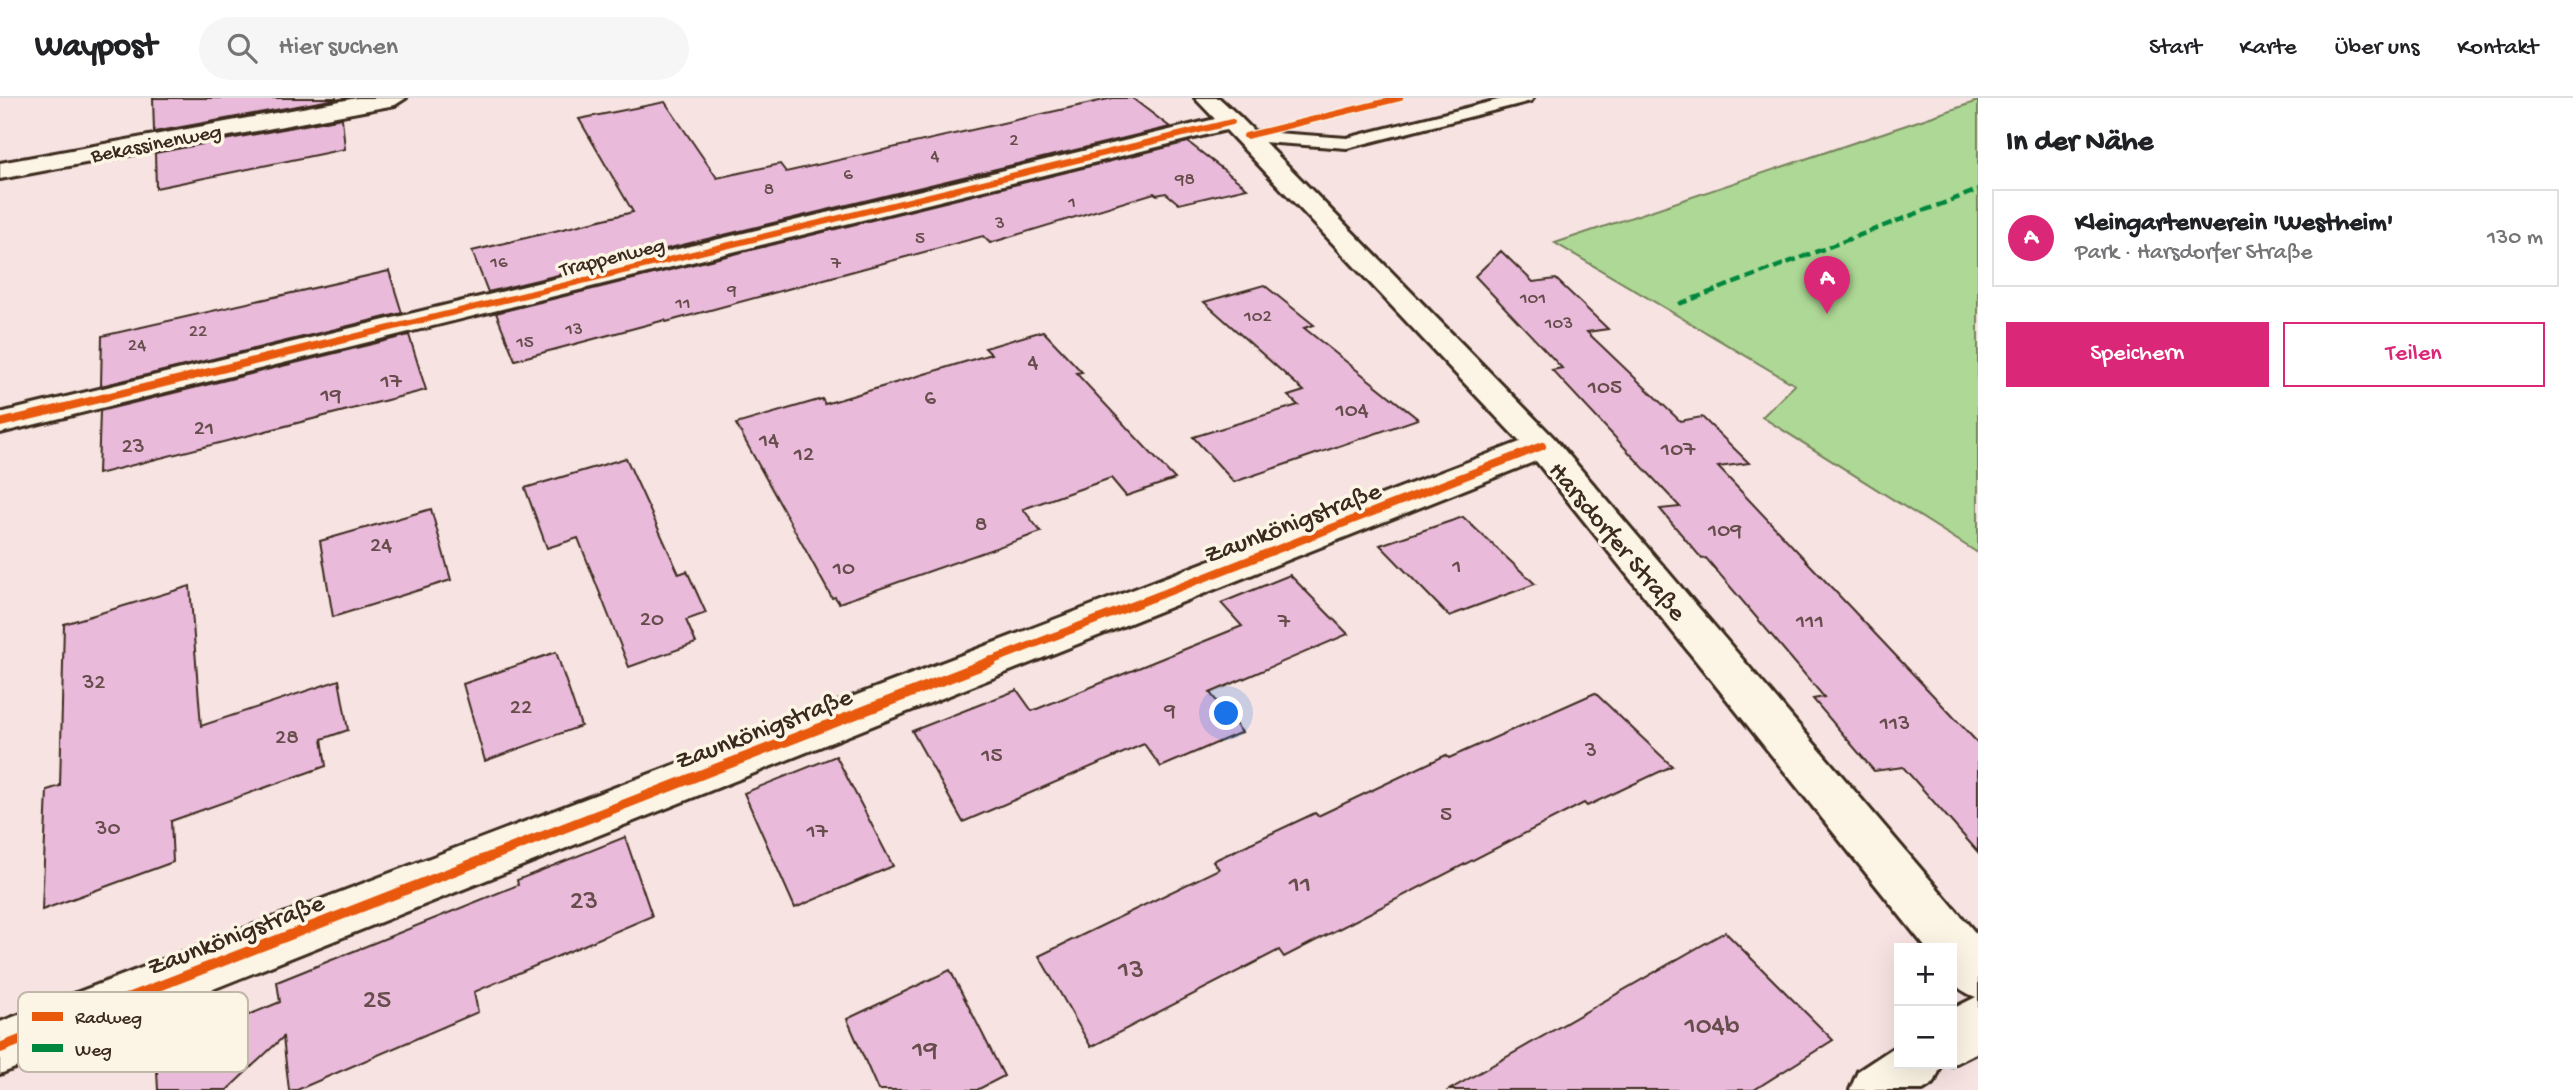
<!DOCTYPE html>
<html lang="de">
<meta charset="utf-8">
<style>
:root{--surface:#fff;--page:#f6f6f6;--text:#202124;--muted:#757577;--line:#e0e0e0;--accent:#db2777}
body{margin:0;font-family:"Gochi Hand",sans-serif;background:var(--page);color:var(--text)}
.controls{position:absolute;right:21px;bottom:21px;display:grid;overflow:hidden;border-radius:0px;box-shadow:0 7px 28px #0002}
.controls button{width:63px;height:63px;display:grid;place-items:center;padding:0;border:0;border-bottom:2px solid var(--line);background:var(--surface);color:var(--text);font:35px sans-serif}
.you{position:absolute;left:1227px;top:616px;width:24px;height:24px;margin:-18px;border:5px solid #fff;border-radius:50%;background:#1a73e8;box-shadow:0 0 0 10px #1a73e833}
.badge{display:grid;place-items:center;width:46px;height:46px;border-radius:50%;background:var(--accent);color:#fff;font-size:23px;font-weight:700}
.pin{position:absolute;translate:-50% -58px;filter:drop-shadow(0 2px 4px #0008)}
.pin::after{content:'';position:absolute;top:37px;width:24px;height:21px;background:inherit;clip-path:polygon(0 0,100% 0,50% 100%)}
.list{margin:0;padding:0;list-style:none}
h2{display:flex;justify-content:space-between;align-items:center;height:91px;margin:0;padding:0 28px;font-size:30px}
h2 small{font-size:23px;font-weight:400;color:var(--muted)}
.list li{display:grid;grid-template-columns:46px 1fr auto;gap:21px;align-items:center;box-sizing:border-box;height:98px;margin:0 14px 14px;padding:0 14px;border:2px solid var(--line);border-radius:0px}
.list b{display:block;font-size:26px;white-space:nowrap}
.list p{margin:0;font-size:23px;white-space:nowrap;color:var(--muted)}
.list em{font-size:23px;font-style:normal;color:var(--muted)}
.actions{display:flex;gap:14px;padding:21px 28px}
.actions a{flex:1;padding:16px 0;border:2px solid var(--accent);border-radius:0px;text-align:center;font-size:24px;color:var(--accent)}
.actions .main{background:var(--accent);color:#fff}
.icon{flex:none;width:38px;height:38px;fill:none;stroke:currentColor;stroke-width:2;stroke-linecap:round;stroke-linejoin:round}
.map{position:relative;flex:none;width:1978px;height:992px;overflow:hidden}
header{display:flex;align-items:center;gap:42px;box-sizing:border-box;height:98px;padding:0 35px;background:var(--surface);border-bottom:2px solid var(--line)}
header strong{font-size:33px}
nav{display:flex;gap:38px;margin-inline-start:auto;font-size:24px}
.search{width:490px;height:63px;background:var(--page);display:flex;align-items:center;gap:18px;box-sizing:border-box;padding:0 24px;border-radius:38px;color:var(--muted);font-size:26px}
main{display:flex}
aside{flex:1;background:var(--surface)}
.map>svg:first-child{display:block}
.green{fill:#aed895;stroke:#74815a;stroke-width:2}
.building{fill:#eabadb;stroke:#3b2a1e;stroke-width:2}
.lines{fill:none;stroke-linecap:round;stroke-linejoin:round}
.service-casing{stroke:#3b2a1e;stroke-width:6}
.minor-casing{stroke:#3b2a1e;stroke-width:6}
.service{fill:#fcf5e5;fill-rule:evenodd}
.minor{fill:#fcf5e5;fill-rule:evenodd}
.quiet{stroke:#00873e;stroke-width:4.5;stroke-dasharray:10 4.5;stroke-linecap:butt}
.cycleway-far2-casing{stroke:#fcf5e5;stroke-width:9}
.cycleway-far1-casing{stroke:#fcf5e5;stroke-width:12}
.cycleway-casing{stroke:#fcf5e5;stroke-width:15}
.cycleway-far2{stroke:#e8590c;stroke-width:6}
.cycleway-far1{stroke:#e8590c;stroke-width:8}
.cycleway{stroke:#e8590c;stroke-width:10}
.labels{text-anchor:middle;stroke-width:7;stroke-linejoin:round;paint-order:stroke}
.far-number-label{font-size:19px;fill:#674e4d}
.far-street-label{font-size:21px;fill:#3b2a1e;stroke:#fcf5e5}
.number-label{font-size:23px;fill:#674e4d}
.street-label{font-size:26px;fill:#3b2a1e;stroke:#fcf5e5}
.near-number-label{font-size:28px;fill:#674e4d}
.key{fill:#fcf5e5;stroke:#c2b8a9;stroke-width:2}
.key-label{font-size:19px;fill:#3b2a1e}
</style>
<header>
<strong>Waypost</strong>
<div class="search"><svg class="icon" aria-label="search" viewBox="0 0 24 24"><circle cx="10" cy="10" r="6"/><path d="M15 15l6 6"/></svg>Hier suchen</div>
<nav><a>Start</a><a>Karte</a><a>Über uns</a><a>Kontakt</a></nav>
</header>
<main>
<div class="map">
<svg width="1978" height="992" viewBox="0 0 1978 992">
<rect width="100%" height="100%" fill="#f7e3e2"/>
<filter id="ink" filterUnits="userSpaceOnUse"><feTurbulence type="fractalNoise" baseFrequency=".0143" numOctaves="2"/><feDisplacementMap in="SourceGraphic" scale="14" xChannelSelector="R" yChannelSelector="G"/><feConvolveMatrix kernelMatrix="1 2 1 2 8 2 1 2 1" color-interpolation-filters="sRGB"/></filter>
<g filter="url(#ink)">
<polygon class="green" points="1978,3 1978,455 1762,319 1795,287 1555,145"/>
<g class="building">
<polygon points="153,0 336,0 336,1 154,34"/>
<polygon points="1113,0 1132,0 1170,29 488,194 472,153 633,114 579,21 665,4 717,80 780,66 786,74"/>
<polygon points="342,20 345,51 156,90 155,55"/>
<polygon points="1188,44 1247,90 1179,106 1166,95 1157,97 1154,95 990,145 983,138 666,224 665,222 515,262 496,215"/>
<polygon points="1501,153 1533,184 1556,181 1608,231 1587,234 1680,323 1702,319 1749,365 1718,369 1978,645 1978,754 1903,669 1874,673 1813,601 1824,599 1706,460 1702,461 1660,411 1680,409 1552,272 1562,270 1475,178"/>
<polygon points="389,173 402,215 101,288 102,238"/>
<polygon points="1264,187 1314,227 1304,230 1418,321 1234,384 1193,339 1298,307 1288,298 1304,293 1204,204"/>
<polygon points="1043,233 1082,274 1076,275 1175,381 1126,398 1111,380 1023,411 1041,434 839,505 835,499 832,500 736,326 822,301 825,306 991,256 985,250"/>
<polygon points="409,237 426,292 98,376 100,313"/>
<polygon points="626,360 679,476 687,473 706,515 686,522 696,545 629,569 578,440 547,450 525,390"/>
<polygon points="431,411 451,482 333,519 320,443"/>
<polygon points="1463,419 1535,486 1449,518 1380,447"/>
<polygon points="1290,477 1348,536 1210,595 1242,634 1161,669 1144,646 963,724 912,633 1017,592 1032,613 1242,528 1221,505"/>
<polygon points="190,488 201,628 339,582 348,632 322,641 326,668 171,723 173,764 42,812 47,692 60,688 64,526"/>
<polygon points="556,554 581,628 485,663 463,586"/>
<polygon points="1595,595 1672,668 1587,708 1584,705 1284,859 1279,852 1091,949 1039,858 1219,771 1213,763 1315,715 1318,718 1446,657 1449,660"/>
<polygon points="836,658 893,768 795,810 744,695"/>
<polygon points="625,739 652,818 474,894 478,914 297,992 289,992 283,939 227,992 158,992 156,955 280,904 277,884 518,787 517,782"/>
<polygon points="1725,834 1833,942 1754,992 1449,992"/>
<polygon points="950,872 1004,978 977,992 878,992 847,921"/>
</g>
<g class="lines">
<g class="service-casing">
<polygon id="service" points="1506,0 1533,0 1531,3 1347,50 1246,43 1238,38 1246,33 1347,40"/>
</g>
<g class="minor-casing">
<g id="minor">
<polygon points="357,0 406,0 395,7 0,81 0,65"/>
<path d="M 1195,0 L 1219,0 L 1240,19 L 1554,340 L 1978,838 L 1978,954 L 1952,967 L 1950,966 L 1952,911 L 1976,899 C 1947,888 1952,878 1952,850 L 1926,850 L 1536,363 L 0,976 L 0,924 L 1520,344 L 1226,32 L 0,335 L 0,315 L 1215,21 Z"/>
<polygon points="1899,946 1899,966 1942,966 1934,985 1923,992 1850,992 1858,973"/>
</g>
</g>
<use href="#service" class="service"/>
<use href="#minor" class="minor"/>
<polyline class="quiet" points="1679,206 1978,92"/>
<g class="cycleway-far2-casing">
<g id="cycleway-far2">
<polyline points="1246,38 1400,0"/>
<polyline points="337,243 1232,24"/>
</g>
</g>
<g class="cycleway-far1-casing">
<g id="cycleway-far1">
<polyline points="0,325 344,241"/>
<polyline points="988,564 1542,348"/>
</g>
</g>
<g class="cycleway-casing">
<polyline id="cycleway" points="0,950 992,563"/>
</g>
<use href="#cycleway-far2" class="cycleway-far2"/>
<use href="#cycleway-far1" class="cycleway-far1"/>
<use href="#cycleway" class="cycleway"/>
</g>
</g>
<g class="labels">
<g class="far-number-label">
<text x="1014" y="47">2</text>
<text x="935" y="63">4</text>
<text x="848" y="81">6</text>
<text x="1185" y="86">98</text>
<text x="769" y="96">8</text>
<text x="1072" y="109">1</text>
<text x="1000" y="130">3</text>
<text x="920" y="145">5</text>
<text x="499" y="169">16</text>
<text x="836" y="170">7</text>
<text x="732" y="197">9</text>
<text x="1533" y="205">101</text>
<text x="683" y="210">11</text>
<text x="1258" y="223">102</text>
<text x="1559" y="230">103</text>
<text x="574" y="236">13</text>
<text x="198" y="238">22</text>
<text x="525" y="249">15</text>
<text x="137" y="252">24</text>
</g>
<g class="far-street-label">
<text transform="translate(156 44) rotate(-11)" y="7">Bekassinenweg</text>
<text transform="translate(612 158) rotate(-14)" y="7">Trappenweg</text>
</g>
<g class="number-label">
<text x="1033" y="270">4</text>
<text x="391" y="289">17</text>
<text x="1605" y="295">105</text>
<text x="331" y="303">19</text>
<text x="930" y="306">6</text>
<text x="1352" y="318">104</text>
<text x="204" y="336">21</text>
<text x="769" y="348">14</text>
<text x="133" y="354">23</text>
<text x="1678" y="357">107</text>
<text x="804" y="362">12</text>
<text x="981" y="432">8</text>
<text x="1725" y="438">109</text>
<text x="381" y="453">24</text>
<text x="1457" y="474">1</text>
<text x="844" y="476">10</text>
<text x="652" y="527">20</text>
<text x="1284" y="529">7</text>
<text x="1810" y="529">111</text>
<text x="94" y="590">32</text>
<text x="521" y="615">22</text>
<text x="1170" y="618">9</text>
<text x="1895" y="631">113</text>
<text x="287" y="645">28</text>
<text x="1591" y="658">3</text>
<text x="992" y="663">15</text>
<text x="1446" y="722">5</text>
<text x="108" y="736">30</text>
<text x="817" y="739">17</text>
</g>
<g class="street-label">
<text transform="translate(1292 423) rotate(-21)" y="9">Zaunkönigstraße</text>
<text transform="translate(1619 442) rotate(50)" y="9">Harsdorfer Straße</text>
<text transform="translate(763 629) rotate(-21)" y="9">Zaunkönigstraße</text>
<text transform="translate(235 835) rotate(-21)" y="9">Zaunkönigstraße</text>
</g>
<g class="near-number-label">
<text x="1300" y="794">11</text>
<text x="584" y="810">23</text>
<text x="1131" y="879">13</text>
<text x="377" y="909">25</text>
<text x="1712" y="935">104b</text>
<text x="925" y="959">19</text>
</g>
</g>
<rect x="18" y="894" width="230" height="80" rx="10" class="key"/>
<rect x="32" y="914" width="31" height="9" fill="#e8590c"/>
<rect x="32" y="946" width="31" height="8" fill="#00873e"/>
<g class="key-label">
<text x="75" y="925">Radweg</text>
<text x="75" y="957">Weg</text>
</g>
</svg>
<div class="controls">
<button>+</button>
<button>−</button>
</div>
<div class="you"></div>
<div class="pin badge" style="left:1827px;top:216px">A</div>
</div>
<aside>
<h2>In der Nähe<small></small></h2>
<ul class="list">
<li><span class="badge">A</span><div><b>Kleingartenverein 'Westheim'</b><p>Park · Harsdorfer Straße</p></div><em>130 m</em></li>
</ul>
<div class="actions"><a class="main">Speichern</a><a>Teilen</a></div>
</aside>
</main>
